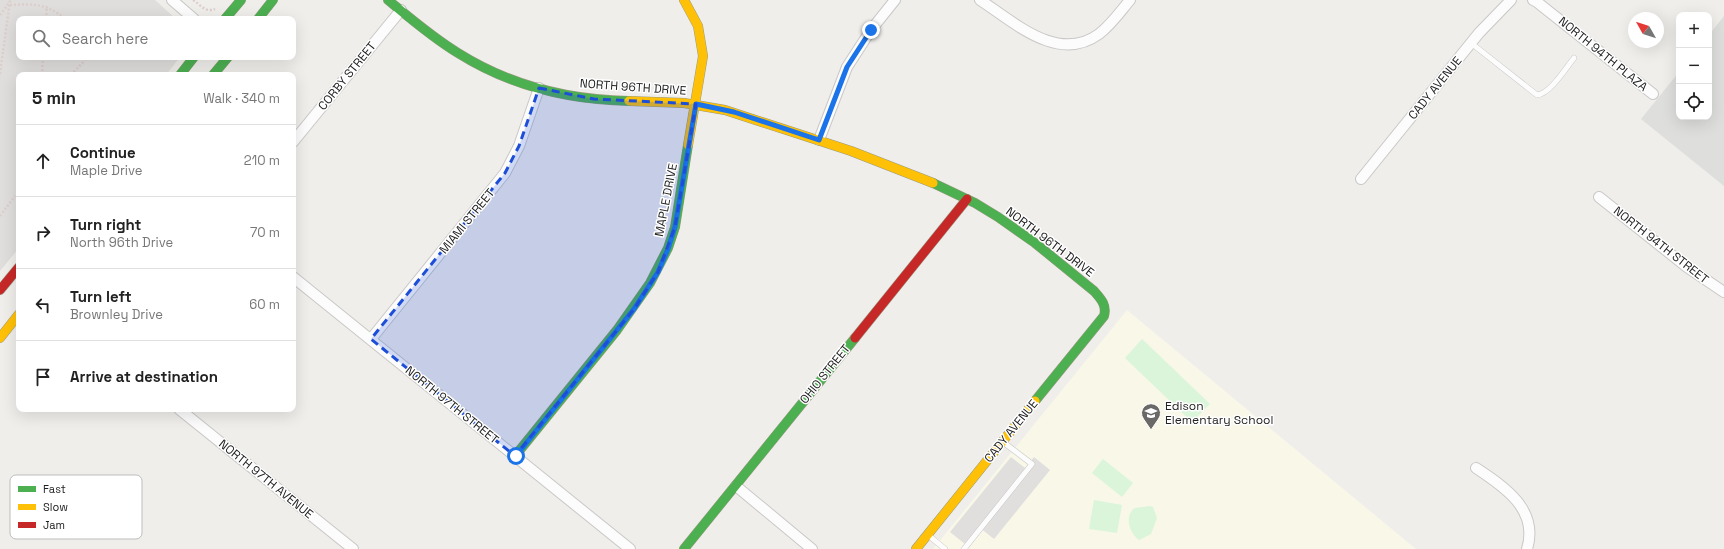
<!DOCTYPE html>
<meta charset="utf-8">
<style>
:root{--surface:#fff;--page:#f6f6f6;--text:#222;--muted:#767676;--line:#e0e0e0}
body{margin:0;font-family:"Space Grotesk",sans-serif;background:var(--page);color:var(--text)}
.controls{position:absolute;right:12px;top:12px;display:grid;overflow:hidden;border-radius:8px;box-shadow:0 4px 16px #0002}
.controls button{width:36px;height:36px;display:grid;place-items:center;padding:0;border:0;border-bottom:1px solid var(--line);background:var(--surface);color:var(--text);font:20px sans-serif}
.compass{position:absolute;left:1628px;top:12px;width:36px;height:36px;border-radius:50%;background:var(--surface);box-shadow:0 4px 16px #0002;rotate:309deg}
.stop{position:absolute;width:12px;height:12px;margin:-9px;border:3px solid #1a73e8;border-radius:50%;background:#fff}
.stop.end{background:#1a73e8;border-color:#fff;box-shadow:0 1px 4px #0008}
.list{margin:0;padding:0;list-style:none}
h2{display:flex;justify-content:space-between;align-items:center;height:52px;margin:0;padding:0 16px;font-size:17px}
h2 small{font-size:13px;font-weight:400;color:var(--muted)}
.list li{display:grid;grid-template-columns:26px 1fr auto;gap:12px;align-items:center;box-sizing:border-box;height:72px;padding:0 16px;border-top:1px solid var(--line)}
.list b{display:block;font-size:15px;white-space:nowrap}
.list p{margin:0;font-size:13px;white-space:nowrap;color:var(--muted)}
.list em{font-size:13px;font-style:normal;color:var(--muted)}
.icon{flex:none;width:22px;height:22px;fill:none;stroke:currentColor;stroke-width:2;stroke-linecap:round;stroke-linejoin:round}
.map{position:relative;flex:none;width:1724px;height:549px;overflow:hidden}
.search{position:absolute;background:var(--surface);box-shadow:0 4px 16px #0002;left:16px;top:16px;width:280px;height:44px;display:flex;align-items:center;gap:10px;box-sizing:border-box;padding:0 14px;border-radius:8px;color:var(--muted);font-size:15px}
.panel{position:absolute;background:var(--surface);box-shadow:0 4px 16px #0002;left:16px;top:72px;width:280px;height:340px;border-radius:8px}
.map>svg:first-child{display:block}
.residential{fill:#dfdedc}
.education{fill:#f8f7e8}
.religious{fill:#dededc}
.park{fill:#daf5da}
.parking{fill:#e0dfde}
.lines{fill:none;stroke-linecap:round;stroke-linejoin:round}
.lane-casing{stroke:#c9c8c7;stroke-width:6}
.street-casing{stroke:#c9c8c7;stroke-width:12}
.fast-casing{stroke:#999a82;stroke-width:10}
.slow-casing{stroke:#999a82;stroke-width:10}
.jam-casing{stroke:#999a82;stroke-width:10}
.path{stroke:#dccecd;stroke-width:2.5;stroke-dasharray:2 2;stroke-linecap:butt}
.lane{stroke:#fdfcfc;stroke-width:5}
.street{stroke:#fdfcfc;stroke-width:10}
.fast{stroke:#4caf50;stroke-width:9}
.slow{stroke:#ffc107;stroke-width:9}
.jam{stroke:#c62828;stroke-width:9}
.route{stroke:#1a73e8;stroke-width:5}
.marked{fill:#1d4ed8;fill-opacity:0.2;stroke:#1d4ed8;stroke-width:3;stroke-dasharray:8 5;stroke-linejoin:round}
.labels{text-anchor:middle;stroke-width:3;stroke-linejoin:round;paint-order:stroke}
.street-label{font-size:12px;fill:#222;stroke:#fff}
.poi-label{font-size:12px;fill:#222;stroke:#fff;text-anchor:start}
.key{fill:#fff;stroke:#bdbdbd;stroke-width:1}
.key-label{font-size:11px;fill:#222}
</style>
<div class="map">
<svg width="1724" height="549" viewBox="0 0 1724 549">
<rect width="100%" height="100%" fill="#f0eeeb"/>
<polygon class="residential" points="0,0 155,0 176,19 19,19 19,57 180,57 166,75 19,75 19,248 0,271"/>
<polygon class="education" points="1127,310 1416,549 933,549"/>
<polygon class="religious" points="1724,16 1724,186 1641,119 1679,72 1679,117 1709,117 1709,35"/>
<g class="park">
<polygon points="1142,339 1210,404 1192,422 1125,358"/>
<polygon points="1103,459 1133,483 1122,497 1092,473"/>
<polygon points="1094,500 1122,505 1117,533 1089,529"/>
<path d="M 1150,506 L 1153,507 L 1157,518 L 1151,534 L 1139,540 C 1129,533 1124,515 1135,508 Z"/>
</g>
<polygon class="parking" points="1011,457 1025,468 1034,457 1050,470 994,539 979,527 965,544 950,532"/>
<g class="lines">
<g class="lane-casing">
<g id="lane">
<path d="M 1471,43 L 1537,95 C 1550,94 1566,68 1574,58"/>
<polyline points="928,535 945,549"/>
<polyline points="964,549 1032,464 1003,442"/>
</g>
</g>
<g class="street-casing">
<g id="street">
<polyline points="172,0 194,19"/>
<path d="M 980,0 C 1014,22 1058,64 1099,34 C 1111,25 1120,12 1130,0"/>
<polyline points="1533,0 1537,2 1653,94"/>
<polyline points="819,140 847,67 871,30 895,0"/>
<polyline points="293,142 401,10"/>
<polyline points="1361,179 1479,33 1511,0"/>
<polyline points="1599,197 1687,267 1724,292"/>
<polyline points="293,277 630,549"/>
<polyline points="371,339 505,173 519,146 539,88"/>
<polyline points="179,409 353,549"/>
<path d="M 1476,468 C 1505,487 1539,510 1527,549"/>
<polyline points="736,486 812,549"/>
</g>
</g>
<g class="fast-casing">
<g id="fast">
<path d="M 388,0 C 411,19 433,38 458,53 C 509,85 569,100 629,101"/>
<polyline points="225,19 241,0"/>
<polyline points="258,19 273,0"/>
<polyline points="180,75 194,57"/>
<polyline points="213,75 228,57"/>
<path d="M 933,183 L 975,203 L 998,217 L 1035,243 L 1094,291 C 1101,299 1107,305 1104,316 L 1035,401"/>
<polyline points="515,456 617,330 650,283 668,248 675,227 688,145"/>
<polyline points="684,549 855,338"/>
</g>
</g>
<g class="slow-casing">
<g id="slow">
<polyline points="684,0 698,26 703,56 688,145"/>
<polyline points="629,101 684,103 725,110 851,151 933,183"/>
<polyline points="0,338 19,314"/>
<polyline points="916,549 1035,401"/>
</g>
</g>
<g class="jam-casing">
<g id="jam">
<polyline points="0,290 19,267"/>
<polyline points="855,338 967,199"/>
</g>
</g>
<g class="path">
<path d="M 193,0 C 201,5 205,13 215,9"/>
<path d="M 10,5 C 34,4 46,3 65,19"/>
<polyline points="0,15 9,3"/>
<polyline points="46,19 47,6"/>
<polyline points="0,74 10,0"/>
<polyline points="42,75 43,57"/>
<polyline points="71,75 88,57"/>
<polyline points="0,216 15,196"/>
</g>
<use href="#lane" class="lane"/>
<use href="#street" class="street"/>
<use href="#fast" class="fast"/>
<use href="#slow" class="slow"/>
<use href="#jam" class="jam"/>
</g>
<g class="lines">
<polyline class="route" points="516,456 634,309 658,272 668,249 675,227 696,104 734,112 819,140 847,67 871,30"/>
</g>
<path class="marked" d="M 539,88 L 594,99 L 696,104 L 675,227 L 658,272 L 634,309 L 515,456 L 371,339 L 505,173 L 519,146 Z"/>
<defs>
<g id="school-pin" transform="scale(1)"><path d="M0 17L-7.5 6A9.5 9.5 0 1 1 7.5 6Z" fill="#6a6968" stroke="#fff"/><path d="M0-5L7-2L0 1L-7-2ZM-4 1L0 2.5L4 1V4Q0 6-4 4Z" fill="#fff"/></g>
</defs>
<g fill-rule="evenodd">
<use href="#school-pin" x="1151" y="413"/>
</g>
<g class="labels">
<g class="street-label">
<text transform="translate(1603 54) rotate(39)" y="4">NORTH 94TH PLAZA</text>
<text transform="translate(347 76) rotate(-51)" y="4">CORBY STREET</text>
<text transform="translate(633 87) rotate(4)" y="4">NORTH 96TH DRIVE</text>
<text transform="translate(1435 88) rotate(-51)" y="4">CADY AVENUE</text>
<text transform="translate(666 200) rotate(-79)" y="4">MAPLE DRIVE</text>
<text transform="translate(467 221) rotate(-51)" y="4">MIAMI STREET</text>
<text transform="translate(1050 242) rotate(37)" y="4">NORTH 96TH DRIVE</text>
<text transform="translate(1661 245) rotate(38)" y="4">NORTH 94TH STREET</text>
<text transform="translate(825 374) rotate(-51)" y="4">OHIO STREET</text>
<text transform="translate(452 405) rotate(39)" y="4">NORTH 97TH STREET</text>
<text transform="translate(1011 431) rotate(-51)" y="4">CADY AVENUE</text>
<text transform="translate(266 479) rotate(39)" y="4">NORTH 97TH AVENUE</text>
</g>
<g class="poi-label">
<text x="1165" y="410">Edison<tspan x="1165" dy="14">Elementary School</tspan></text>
</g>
</g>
<rect x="10" y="475" width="132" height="64" rx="6" class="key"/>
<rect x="18" y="486" width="18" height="6" fill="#4caf50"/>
<rect x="18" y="504" width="18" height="6" fill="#ffc107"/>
<rect x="18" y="522" width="18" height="6" fill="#c62828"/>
<g class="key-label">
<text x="43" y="493">Fast</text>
<text x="43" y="511">Slow</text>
<text x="43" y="529">Jam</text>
</g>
</svg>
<div class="controls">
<button>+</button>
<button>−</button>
<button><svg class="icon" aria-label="locate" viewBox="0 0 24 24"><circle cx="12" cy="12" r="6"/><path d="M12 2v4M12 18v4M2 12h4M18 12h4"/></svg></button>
</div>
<svg class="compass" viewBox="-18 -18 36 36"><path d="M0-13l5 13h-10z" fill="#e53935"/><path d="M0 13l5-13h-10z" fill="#767676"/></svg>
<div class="stop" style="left:516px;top:456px"></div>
<div class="stop end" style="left:871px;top:30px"></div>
<div class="search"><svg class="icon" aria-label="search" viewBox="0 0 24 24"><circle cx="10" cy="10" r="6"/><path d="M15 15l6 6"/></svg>Search here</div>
<section class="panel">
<h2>5 min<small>Walk · 340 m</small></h2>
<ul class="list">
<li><svg class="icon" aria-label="ahead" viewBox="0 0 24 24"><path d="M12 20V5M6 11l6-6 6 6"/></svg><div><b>Continue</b><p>Maple Drive</p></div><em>210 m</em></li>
<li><svg class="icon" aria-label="right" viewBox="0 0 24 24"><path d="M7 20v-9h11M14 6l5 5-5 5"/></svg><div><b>Turn right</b><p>North 96th Drive</p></div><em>70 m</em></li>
<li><svg class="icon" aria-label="left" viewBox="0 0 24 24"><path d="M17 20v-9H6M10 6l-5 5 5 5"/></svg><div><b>Turn left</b><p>Brownley Drive</p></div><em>60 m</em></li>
<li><svg class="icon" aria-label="arrive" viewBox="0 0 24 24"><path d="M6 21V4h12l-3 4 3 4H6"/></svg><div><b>Arrive at destination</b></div></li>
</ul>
</section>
</div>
